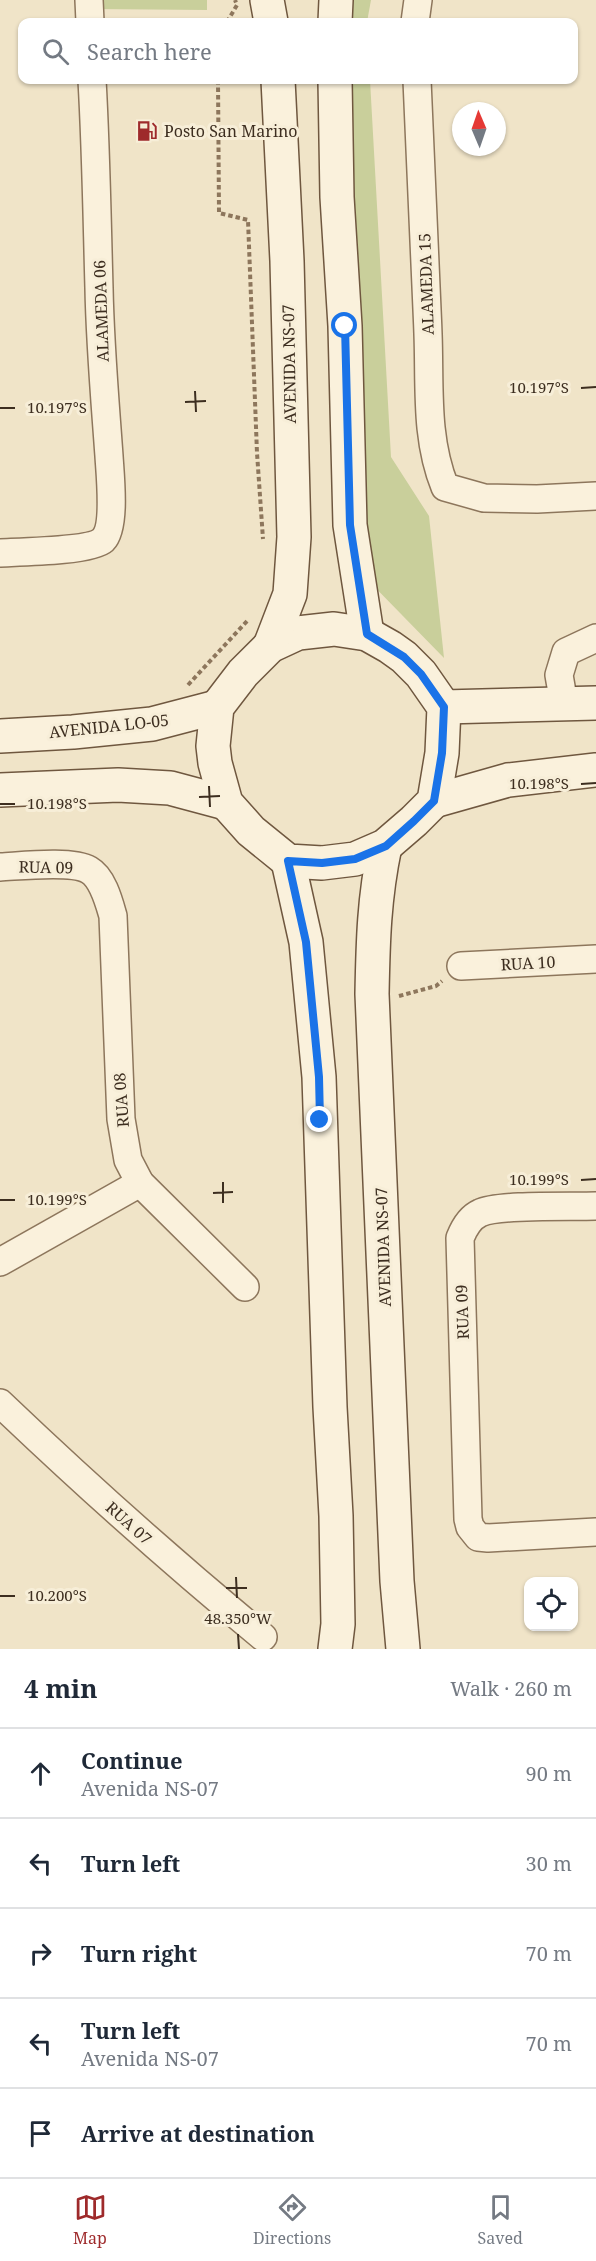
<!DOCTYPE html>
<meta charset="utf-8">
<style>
:root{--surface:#fff;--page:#f6f6f7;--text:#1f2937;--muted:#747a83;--line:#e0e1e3;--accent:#9e2a2b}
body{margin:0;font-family:"Noto Serif",serif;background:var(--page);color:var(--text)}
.controls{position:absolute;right:18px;bottom:18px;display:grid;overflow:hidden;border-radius:12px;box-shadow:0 2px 4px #0004}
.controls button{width:54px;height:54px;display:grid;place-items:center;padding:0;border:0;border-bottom:2px solid var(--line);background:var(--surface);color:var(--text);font:30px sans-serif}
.compass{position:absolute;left:452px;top:102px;width:54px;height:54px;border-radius:50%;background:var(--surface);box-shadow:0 2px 4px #0004;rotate:358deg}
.stop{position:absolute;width:18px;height:18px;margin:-14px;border:4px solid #1a73e8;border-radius:50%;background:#fff}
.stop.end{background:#1a73e8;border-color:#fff;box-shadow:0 2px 6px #0008}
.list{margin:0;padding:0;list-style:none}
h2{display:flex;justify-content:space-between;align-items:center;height:78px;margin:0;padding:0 24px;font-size:26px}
h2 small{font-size:20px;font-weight:400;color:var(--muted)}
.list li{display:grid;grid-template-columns:39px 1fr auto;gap:18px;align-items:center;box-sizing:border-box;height:90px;padding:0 24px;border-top:2px solid var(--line)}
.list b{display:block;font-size:22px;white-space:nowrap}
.list p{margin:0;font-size:20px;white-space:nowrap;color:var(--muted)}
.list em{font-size:20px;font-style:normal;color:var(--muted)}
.icon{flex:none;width:33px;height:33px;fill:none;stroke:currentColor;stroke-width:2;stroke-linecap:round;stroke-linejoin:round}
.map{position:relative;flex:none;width:596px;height:1649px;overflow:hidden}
.search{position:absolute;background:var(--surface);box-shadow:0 2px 4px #0004;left:18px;right:18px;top:18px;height:66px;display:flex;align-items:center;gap:15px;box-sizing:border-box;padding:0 21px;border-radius:12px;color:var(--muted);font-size:22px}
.sheet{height:528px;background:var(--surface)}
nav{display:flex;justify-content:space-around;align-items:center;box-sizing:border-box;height:84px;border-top:2px solid var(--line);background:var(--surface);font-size:16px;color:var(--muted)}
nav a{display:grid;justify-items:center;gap:3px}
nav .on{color:var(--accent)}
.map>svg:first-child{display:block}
.green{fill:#c9cf9b}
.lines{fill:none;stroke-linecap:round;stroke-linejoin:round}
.street-casing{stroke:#8d765c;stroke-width:30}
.secondary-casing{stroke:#6f573f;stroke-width:36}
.path{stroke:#8d765c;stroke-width:4;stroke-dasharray:4.5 3;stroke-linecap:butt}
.street{stroke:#faf1dc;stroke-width:27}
.secondary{stroke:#faf1dc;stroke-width:33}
.route{stroke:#1a73e8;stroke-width:8}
.ticks{fill:none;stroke:#3d2e20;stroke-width:2}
.labels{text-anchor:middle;stroke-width:6;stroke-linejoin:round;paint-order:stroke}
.poi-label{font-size:16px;fill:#3d2e20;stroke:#f7eed8;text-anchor:start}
.street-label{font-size:16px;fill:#3d2e20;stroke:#f7eed8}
.ticks-label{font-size:15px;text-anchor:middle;fill:#3d2e20;stroke:#f7eed8;stroke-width:6;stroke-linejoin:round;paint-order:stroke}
</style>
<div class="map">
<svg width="596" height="1649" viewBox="0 0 596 1649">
<rect width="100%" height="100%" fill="#f0e4c8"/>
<g class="green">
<polygon points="90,0 207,0 207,10 91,9"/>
<polygon points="328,0 371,0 367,22 328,22"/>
<polygon points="329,80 370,80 391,457 429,516 444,658 359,571"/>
</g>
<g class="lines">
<g class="street-casing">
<g id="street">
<polyline points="89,0 90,22"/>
<polyline points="415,22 418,0"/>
<path d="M 417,80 C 421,164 425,249 428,334 C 430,386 425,438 445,487 L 484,498 L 537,499 L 596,496"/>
<path d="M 0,553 C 19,552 91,551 103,540 C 116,527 110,474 109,456 C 105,400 100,344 99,288 C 97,218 96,149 92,80"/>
<polyline points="564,704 559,675 566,652 596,638"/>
<path d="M 0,867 C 21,866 72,860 89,870 C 103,878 109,902 113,916 L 121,1119 L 128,1160 L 140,1183 L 245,1287"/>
<polyline points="461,966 596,959"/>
<path d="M 596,1206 C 572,1207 499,1204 480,1213 C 471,1217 464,1228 460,1238 L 468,1519 L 470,1527 L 478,1537 L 488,1538 L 596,1532"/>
<polyline points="0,1262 140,1183"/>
<path d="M 0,1403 C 85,1484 172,1562 263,1637"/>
</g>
</g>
<g class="secondary-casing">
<g id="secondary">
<polyline points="267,0 271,22"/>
<polyline points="335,22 336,0"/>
<polyline points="335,80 337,197 345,326 350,525 367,634"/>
<polygon points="334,629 367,634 390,647 404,657 421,674 444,707 442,753 434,801 414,821 385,846 355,859 322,863 288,861 251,831 226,803 215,763 213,746 217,707 243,673 270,646 298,633"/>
<polyline points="270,646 290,594 294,537 287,261 278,80"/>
<polyline points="444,707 596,703"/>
<polyline points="0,736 73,732 152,724 217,707"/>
<polyline points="0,790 118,785 170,788 226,803"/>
<polyline points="434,801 508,780 596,770"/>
<path d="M 385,846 C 374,898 373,941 372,994 L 397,1581 L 403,1649"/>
<polyline points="288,861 306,942 319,1077 330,1407 336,1516 338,1624 335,1649"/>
</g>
</g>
<g class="path">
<polyline points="227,22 237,5 235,0"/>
<polyline points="218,80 219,213 248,220 257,453 263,539"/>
<polyline points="188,685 248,620"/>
<polyline points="399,996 436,986 442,981"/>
</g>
<use href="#street" class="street"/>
<use href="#secondary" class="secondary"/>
</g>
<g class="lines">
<polyline class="route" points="320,1120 319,1077 306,942 288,861 322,863 355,859 386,846 414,821 434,801 442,753 444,707 421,674 404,657 367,634 350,525 345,326"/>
</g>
<path class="ticks" d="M 581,388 L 596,387M 195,391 L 196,412M 185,402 L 206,401M 0,408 L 15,408M 581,784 L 596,783M 209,786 L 210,807M 199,797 L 220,796M 0,804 L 15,804M 581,1180 L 596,1179M 223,1182 L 223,1203M 213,1193 L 233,1192M 0,1200 L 15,1200M 236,1577 L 237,1598M 226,1588 L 247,1588M 0,1596 L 15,1596M 238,1634 L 239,1649"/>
<defs>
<g id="fuel-bare" transform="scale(1.62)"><path d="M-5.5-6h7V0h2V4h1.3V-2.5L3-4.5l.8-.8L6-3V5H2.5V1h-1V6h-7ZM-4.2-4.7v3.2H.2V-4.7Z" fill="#9e2a2b" stroke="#f7eed8" stroke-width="2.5" paint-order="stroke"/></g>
</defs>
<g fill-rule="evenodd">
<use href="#fuel-bare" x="147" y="131"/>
</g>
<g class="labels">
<g class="poi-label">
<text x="164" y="137">Posto San Marino</text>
</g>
<g class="street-label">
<text transform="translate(426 284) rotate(-92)" y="6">ALAMEDA 15</text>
<text transform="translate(101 311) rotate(-92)" y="6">ALAMEDA 06</text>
<text transform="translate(289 364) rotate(-91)" y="6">AVENIDA NS-07</text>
<text transform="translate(109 726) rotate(-6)" y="6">AVENIDA LO-05</text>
<text transform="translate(46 867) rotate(1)" y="6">RUA 09</text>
<text transform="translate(528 963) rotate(-3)" y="6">RUA 10</text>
<text transform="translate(121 1100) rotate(-94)" y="6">RUA 08</text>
<text transform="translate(383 1247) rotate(-92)" y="6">AVENIDA NS-07</text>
<text transform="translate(462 1312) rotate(-92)" y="6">RUA 09</text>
<text transform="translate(129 1523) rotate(42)" y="6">RUA 07</text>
</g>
</g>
<g class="ticks-label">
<text x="539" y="393">10.197°S</text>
<text x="57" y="413">10.197°S</text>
<text x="539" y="789">10.198°S</text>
<text x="57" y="809">10.198°S</text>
<text x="539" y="1185">10.199°S</text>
<text x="57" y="1205">10.199°S</text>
<text x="57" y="1601">10.200°S</text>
<text x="238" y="1624">48.350°W</text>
</g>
</svg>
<div class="controls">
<button><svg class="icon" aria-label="locate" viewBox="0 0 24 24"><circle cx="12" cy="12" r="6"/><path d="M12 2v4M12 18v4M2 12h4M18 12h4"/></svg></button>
</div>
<svg class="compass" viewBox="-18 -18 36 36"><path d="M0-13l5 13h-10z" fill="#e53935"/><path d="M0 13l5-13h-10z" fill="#747a83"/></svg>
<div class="stop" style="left:345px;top:326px"></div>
<div class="stop end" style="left:320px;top:1120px"></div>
<div class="search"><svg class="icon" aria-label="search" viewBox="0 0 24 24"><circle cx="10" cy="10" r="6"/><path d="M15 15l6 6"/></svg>Search here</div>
</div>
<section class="sheet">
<h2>4 min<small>Walk · 260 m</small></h2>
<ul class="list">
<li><svg class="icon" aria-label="ahead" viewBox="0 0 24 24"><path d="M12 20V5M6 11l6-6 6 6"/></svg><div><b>Continue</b><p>Avenida NS-07</p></div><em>90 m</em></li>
<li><svg class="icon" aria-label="left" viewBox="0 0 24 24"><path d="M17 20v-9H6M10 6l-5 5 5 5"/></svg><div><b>Turn left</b></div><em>30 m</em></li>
<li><svg class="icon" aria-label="right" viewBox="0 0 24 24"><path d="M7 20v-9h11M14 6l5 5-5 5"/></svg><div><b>Turn right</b></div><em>70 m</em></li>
<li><svg class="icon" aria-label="left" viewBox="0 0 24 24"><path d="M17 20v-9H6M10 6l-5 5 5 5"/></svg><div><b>Turn left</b><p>Avenida NS-07</p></div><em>70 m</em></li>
<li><svg class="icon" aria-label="arrive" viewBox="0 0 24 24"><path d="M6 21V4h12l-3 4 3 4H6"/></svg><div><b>Arrive at destination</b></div></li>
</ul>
</section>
<nav>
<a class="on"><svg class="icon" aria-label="map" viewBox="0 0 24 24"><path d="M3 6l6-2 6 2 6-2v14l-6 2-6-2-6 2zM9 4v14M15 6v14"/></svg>Map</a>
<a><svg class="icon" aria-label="directions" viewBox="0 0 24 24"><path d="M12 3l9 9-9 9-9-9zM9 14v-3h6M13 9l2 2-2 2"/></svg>Directions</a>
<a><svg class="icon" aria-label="saved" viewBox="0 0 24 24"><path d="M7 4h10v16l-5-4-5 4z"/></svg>Saved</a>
</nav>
